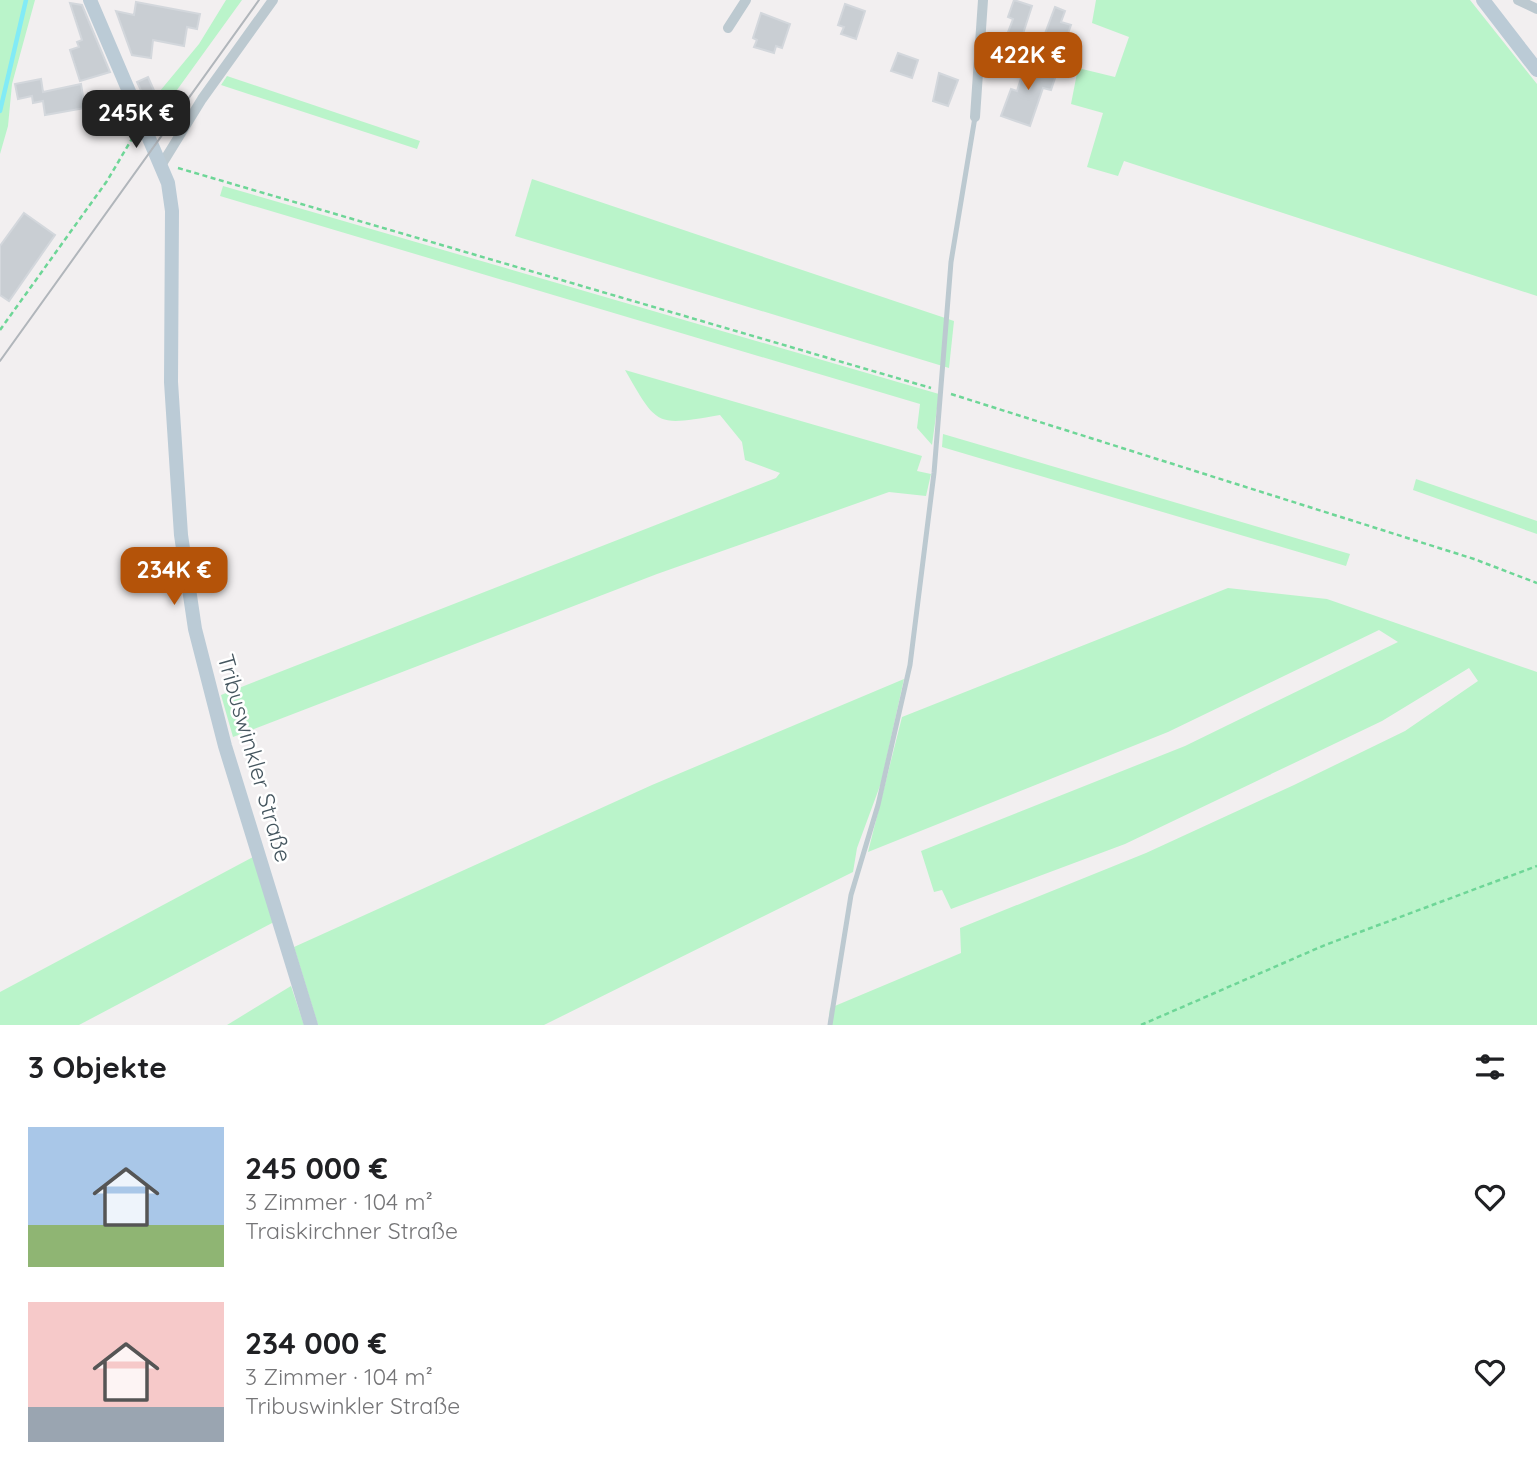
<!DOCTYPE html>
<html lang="de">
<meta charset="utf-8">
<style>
body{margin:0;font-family:Quicksand,sans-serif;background:#f6f6f6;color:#202124;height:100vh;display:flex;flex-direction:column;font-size:26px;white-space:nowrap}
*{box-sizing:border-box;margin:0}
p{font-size:23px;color:#757577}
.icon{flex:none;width:38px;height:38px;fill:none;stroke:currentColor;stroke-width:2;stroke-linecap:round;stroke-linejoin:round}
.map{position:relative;height:1025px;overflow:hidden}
.side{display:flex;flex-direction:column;background:#fff;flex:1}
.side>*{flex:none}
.price{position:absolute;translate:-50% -60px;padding:0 16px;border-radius:14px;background:#b45309;color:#fff;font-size:23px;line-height:46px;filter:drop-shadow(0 2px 4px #0008)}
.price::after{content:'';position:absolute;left:50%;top:42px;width:21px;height:16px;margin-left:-10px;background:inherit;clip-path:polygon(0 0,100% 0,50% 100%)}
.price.active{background:#222;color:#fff}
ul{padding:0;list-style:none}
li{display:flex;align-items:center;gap:21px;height:175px;padding:0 28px}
li span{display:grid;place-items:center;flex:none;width:196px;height:140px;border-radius:0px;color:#555}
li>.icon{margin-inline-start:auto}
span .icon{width:84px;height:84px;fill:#fffc;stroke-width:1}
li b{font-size:30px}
h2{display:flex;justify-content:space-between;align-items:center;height:84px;padding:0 28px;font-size:30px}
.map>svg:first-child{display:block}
.green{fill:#baf4ca}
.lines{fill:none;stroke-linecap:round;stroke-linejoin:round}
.stream{stroke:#82ebf6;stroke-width:4.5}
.building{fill:#c9ced3;stroke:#d3d7dc;stroke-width:2}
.path{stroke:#6ed697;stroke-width:2.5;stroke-dasharray:5 3.5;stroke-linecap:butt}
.lane{stroke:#bcc9d0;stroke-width:5}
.street{stroke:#bcc9d0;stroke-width:10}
.secondary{stroke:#bbcbd6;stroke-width:14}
.tram{stroke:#b1b6bb;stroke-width:2}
.labels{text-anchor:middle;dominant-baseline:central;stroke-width:5;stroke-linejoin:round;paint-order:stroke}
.street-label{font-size:23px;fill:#45565f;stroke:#fff}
</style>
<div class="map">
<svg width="1537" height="1025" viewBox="0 0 1537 1025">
<rect width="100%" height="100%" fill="#f2eff0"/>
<g class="green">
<polygon points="0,0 35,0 12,84 8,126 0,154"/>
<polygon points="226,0 242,0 156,119 150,103 199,44"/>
<polygon points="1096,0 1470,0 1537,84 1537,296 1124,161 1118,176 1087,167 1103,113 1071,104 1078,68 1115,77 1129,37 1092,23"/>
<polygon points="227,76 420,141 417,149 221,85"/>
<polygon points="532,179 954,321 949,368 515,236"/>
<polygon points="223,186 939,394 932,445 917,428 920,404 220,196"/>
<path d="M625 370 922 456 917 471 931 474 926 496 889 492 657 574 233 737 221 695 776 478 780 473 745 460 742 442 720 415C655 426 658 427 625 370Z"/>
<polygon points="943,434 1350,554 1346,566 942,447"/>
<polygon points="1416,479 1537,521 1537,534 1413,490"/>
<polygon points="1228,588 1327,599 1537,672 1537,1025 828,1025 830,1008 961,953 960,928 1146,853 1294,785 1405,731 1478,681 1469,668 1382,721 1125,844 951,909 942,890 934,892 921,851 1185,746 1398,642 1379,630 1168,732 868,852 902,717"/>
<polygon points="904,679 881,783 857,848 853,872 544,1025 318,1025 294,947 652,785"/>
<polygon points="253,857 274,922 79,1025 0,1025 0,992"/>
<polygon points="291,986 304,1025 227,1025"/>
</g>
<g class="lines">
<polyline class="stream" points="0,111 26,0"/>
</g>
<g class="building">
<polygon points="1014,0 1032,6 1021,40 1007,35 1013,19 1008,17"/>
<polygon points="136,2 200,14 197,29 187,27 184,46 153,40 151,58 132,55 116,11 134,15"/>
<polygon points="70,3 82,5 110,72 80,81 70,50 79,47 77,42 82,40"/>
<polygon points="845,4 865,11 856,39 841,34 844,27 838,25"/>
<polygon points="1055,7 1065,11 1061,22 1071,25 1061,54 1040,47"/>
<polygon points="761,13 790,24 782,48 776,46 774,53 754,47 757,40 753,38"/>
<polygon points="898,53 918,60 912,78 891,71"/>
<polygon points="1028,56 1043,61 1041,69 1056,75 1051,90 1043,88 1030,126 1001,116 1011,89 1017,91"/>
<polygon points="939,73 958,80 948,106 933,101"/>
<polygon points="148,77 156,95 145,99 137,82"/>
<polygon points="41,79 43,92 81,84 85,108 45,115 43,101 33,103 32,96 18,99 15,84"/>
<polygon points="24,213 55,235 9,301 0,295 0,246"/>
</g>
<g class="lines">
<g class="path">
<polyline points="178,168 931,388"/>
<polyline points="0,330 107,181 133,137"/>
<polyline points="951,394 1474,559 1537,583"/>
<polyline points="1141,1025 1325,945 1537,866"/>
</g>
<polyline class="lane" points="830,1025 851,895 878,805 910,665 934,473 951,262 975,117"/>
<g class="street">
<polyline points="1518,0 1537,9"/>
<polyline points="728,28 746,0"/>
<polyline points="975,117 983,0"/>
<polyline points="162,164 202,99 273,0"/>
</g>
<g class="secondary">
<polyline points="90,0 168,183 172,211 171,382 181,535 195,629 225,746 311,1025"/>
<polyline points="1483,0 1537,70"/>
</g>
<polyline class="tram" points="0,361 259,0"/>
</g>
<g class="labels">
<g class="street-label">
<text transform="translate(255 758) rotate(74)">Tribuswinkler Straße</text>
</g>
</g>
</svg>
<b class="price" style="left:1028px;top:92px">422K €</b>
<b class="price active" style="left:136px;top:150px">245K €</b>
<b class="price" style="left:174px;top:607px">234K €</b>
</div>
<section class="side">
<h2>3 Objekte<svg class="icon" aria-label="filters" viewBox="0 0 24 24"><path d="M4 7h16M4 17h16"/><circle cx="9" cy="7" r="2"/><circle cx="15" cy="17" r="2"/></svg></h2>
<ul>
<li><span style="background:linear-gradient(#a9c7e8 70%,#8fb573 0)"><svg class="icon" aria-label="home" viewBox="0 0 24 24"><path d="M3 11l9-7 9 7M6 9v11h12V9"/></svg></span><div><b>245 000 €</b><p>3 Zimmer · 104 m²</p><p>Traiskirchner Straße</p></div><svg class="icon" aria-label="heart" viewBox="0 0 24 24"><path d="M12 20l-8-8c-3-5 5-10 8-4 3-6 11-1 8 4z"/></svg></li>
<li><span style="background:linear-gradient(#f6c9c9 75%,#9aa5b1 0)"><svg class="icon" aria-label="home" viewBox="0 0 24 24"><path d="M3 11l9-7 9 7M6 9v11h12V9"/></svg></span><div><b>234 000 €</b><p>3 Zimmer · 104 m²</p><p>Tribuswinkler Straße</p></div><svg class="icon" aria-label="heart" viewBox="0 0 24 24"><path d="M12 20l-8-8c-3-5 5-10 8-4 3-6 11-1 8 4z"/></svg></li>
</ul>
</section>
